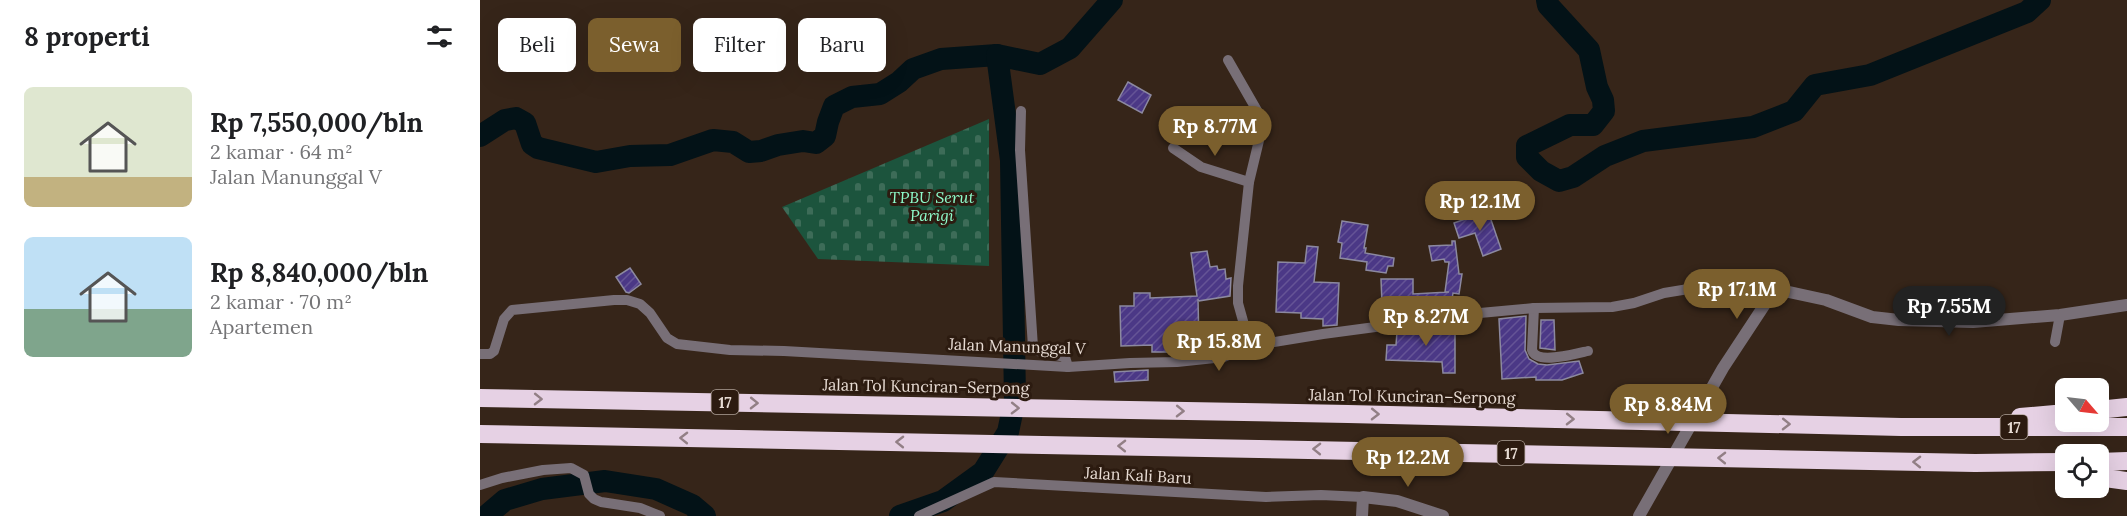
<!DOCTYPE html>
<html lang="id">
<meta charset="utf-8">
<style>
body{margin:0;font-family:Lora,serif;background:#f6f6f6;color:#202124;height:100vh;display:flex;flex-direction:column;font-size:22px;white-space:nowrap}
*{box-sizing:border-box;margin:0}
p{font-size:20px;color:#757577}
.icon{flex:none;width:33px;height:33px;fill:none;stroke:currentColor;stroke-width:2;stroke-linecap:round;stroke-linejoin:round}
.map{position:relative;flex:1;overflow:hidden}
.details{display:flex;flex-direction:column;background:#fff;width:480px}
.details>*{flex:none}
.top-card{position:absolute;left:18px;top:18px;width:570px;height:54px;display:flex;gap:12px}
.needle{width:39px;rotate:118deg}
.controls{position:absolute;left:1575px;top:378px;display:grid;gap:12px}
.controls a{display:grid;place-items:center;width:54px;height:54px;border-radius:9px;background:#fff;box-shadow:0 6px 24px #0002;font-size:30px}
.price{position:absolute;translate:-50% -51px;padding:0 14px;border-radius:21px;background:#7b5f2d;color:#fff;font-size:20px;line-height:39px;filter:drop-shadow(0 2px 3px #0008)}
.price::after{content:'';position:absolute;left:50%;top:36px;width:18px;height:14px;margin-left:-9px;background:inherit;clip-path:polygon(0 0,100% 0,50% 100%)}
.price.current{background:#222;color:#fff}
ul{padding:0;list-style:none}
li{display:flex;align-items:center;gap:18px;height:150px;padding:0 24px}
li span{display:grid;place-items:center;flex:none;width:168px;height:120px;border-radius:9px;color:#555}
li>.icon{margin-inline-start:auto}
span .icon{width:72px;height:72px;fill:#fffc;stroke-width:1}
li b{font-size:26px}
h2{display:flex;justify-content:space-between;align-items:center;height:72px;padding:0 24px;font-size:26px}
.tag{padding:0 21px;border-radius:9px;background:#fff;box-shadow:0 6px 24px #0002;font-size:21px;line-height:54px}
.tag.current{background:#7b5f2d;color:#fff}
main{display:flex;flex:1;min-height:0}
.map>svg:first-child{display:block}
.cemetery{fill:url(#cemetery-stones)}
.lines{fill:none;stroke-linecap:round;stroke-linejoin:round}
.river{stroke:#031217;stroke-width:22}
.building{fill:url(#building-hatch);stroke:#8c89a0;stroke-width:1.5}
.minor{stroke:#786f77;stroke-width:10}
.tertiary{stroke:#786f77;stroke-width:12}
.motorway{stroke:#e6d1e4;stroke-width:18}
.oneway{stroke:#927f85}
.labels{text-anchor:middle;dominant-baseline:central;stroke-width:6;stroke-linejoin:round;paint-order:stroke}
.shield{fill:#2c1b10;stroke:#afa198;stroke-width:1.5}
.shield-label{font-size:15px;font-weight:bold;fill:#e7dbd3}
.park-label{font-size:16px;font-style:italic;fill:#8efccb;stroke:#2c1b10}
.street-label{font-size:16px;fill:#e7dbd3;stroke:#2c1b10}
</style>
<main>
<section class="details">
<h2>8 properti<svg class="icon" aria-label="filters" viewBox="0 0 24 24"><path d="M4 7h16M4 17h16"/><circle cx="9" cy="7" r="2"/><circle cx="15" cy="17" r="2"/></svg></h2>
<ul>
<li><span style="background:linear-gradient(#dfe7d0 75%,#c2b280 0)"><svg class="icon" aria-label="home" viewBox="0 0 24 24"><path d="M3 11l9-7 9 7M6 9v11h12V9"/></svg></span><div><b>Rp 7,550,000/bln</b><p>2 kamar · 64 m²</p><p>Jalan Manunggal V</p></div></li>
<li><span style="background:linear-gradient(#bfe0f5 60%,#7fa58c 0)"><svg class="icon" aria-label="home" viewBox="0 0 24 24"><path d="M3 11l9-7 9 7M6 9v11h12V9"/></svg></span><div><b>Rp 8,840,000/bln</b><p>2 kamar · 70 m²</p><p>Apartemen</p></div></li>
</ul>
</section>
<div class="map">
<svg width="1647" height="516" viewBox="0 0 1647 516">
<defs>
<pattern id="cemetery-stones" width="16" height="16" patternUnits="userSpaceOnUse" patternTransform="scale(1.5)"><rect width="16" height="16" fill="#1c543d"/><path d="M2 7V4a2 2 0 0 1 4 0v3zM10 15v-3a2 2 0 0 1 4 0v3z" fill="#3d6c58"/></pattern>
<pattern id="building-hatch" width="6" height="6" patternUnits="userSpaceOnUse" patternTransform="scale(1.5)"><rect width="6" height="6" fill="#4b3886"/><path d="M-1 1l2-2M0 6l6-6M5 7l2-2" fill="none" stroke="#655496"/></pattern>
</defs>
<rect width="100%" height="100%" fill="#362519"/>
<polygon class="cemetery" points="509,119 509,266 338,259 302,207"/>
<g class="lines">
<g class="river">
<polyline points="1067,0 1068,5 1109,50 1117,87 1123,100 1124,111 1113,125 1090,125 1047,146 1047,157 1061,171 1079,181 1093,177 1125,156 1163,141 1273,127 1314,111 1335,85 1390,75 1547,12 1560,0"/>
<polyline points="0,136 25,120 36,118 45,123 52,144 58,148 116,162 150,156 190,155 233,140 253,142 269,152 281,151 298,145 323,141 336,143 345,136 348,122 354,106 372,97 400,94 419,82 433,69 461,59 517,55"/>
<polyline points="6,516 25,500 62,489 125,481 176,489 212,505 225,516"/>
<polyline points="420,516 463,501 503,472 528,432 535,399 531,160 517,55 560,64 590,48 632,0"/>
</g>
</g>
<g class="building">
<polygon points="648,82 671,95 662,113 638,100"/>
<polygon points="1008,211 1021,249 1003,256 995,233 979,238 974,223"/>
<polygon points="862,221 888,225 884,248 886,248 885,253 914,258 913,266 908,266 906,273 886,270 887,262 860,258 862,243 858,242"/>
<polygon points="972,241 975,241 979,274 982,274 979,294 973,293 971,305 958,303 958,311 918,316 915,302 902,303 901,279 933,279 933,294 969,292 965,292 969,262 965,262 964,259 952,261 949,246 972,245"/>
<polygon points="827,246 838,247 834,282 859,283 857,325 843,326 843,319 821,318 821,313 796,312 798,262 825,263"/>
<polygon points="727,251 730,267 737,266 738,270 745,269 746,279 751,278 750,296 718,301 718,299 719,347 692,349 692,352 672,352 672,345 641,346 640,306 654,306 654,293 670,293 670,298 717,296 711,253"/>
<polygon points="150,268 161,284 149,293 146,292 136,277"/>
<polygon points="1046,316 1045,350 1049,359 1058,364 1067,365 1099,361 1103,373 1082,380 1056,380 1056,377 1022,379 1019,319"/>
<polygon points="1061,320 1074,320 1075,350 1060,348"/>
<polygon points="964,325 975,325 975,373 963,373 962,362 906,360 907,345 916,345 917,332"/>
<polygon points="668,370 668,380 635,382 634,372"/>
</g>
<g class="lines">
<g class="minor">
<polyline points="748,60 779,114 781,132 769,182 758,286 758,303 770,346"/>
<polyline points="541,111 540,150 553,347 558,351 585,357 588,367"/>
<polyline points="693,148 721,167 769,182"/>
<path d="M1054 308 1052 350C1056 365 1095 354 1108 351"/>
<polyline points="1575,342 1580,315"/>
<polyline points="0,354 10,354 14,351 24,319 32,310 134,300 147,300 160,304 170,313 187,338 197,344 250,350 304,351 588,367 650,363 697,362 744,357 770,346 843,334 1000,313 1054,308 1132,307 1154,303 1184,293 1245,283 1295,289"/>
<polyline points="0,485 22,478 63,470 91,468 104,475 109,494 114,499 121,502 160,508 180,516"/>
<polyline points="439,516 514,482 786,497 841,495 883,497"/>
</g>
<g class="tertiary">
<polyline points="882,516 883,497 917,501 963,516"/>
<polyline points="1159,516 1243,368 1295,289 1346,300 1392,317 1419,320 1493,322 1580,315 1647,305"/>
</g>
<g class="motorway">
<polyline points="0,398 868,414 1421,427 1647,427"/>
<polyline points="1618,410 1647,407"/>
<polyline points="1540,417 1586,413"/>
<polyline points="0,434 1495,463 1586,462"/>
<polyline points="1618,462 1647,461"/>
<polyline points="1618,477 1647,481"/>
</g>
</g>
<defs><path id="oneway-chevron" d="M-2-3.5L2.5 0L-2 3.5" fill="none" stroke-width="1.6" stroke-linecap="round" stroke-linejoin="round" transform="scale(1.5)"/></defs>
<g class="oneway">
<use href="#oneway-chevron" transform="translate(58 399) rotate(1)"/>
<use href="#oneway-chevron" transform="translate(274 403) rotate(1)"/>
<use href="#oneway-chevron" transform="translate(535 408) rotate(1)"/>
<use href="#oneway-chevron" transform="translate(700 411) rotate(1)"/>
<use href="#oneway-chevron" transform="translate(895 414) rotate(1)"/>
<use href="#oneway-chevron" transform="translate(1090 419) rotate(1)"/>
<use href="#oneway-chevron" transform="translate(1306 424) rotate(1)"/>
<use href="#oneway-chevron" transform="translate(204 438) rotate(-179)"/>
<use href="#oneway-chevron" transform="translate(420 442) rotate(-179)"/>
<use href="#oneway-chevron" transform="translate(642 446) rotate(-179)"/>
<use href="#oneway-chevron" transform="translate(837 449) rotate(-179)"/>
<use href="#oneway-chevron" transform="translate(1242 458) rotate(-179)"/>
<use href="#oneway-chevron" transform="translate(1437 462) rotate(-179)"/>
</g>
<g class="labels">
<g class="shield">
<rect x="231.5" y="390" width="27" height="24" rx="4.5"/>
<rect x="1520.5" y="415" width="27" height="24" rx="4.5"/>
<rect x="1017.5" y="441" width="27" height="24" rx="4.5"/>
</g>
<g class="shield-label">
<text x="245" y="402">17</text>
<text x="1534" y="427">17</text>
<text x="1031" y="453">17</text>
</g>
<g class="park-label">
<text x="452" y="197">TPBU Serut<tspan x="452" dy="18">Parigi</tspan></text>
</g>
<g class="street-label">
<text transform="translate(537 346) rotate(2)">Jalan Manunggal V</text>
<text transform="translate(446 386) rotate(1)">Jalan Tol Kunciran–Serpong</text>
<text transform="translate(932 396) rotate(1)">Jalan Tol Kunciran–Serpong</text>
<text transform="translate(658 475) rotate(3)">Jalan Kali Baru</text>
</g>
</g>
</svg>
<div class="controls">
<a><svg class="needle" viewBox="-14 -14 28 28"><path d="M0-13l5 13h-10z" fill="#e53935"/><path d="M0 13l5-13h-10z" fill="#757577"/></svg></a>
<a><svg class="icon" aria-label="locate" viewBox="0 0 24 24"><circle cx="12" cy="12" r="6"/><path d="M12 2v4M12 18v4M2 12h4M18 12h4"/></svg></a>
</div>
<b class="price" style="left:735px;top:157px">Rp 8.77M</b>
<b class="price" style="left:1000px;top:232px">Rp 12.1M</b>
<b class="price" style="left:1257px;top:320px">Rp 17.1M</b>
<b class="price current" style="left:1469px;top:337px">Rp 7.55M</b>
<b class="price" style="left:946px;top:347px">Rp 8.27M</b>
<b class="price" style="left:739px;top:372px">Rp 15.8M</b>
<b class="price" style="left:1188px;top:435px">Rp 8.84M</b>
<b class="price" style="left:928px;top:488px">Rp 12.2M</b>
<div class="top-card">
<a class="tag">Beli</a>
<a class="tag current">Sewa</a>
<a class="tag">Filter</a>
<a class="tag">Baru</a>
</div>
</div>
</main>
